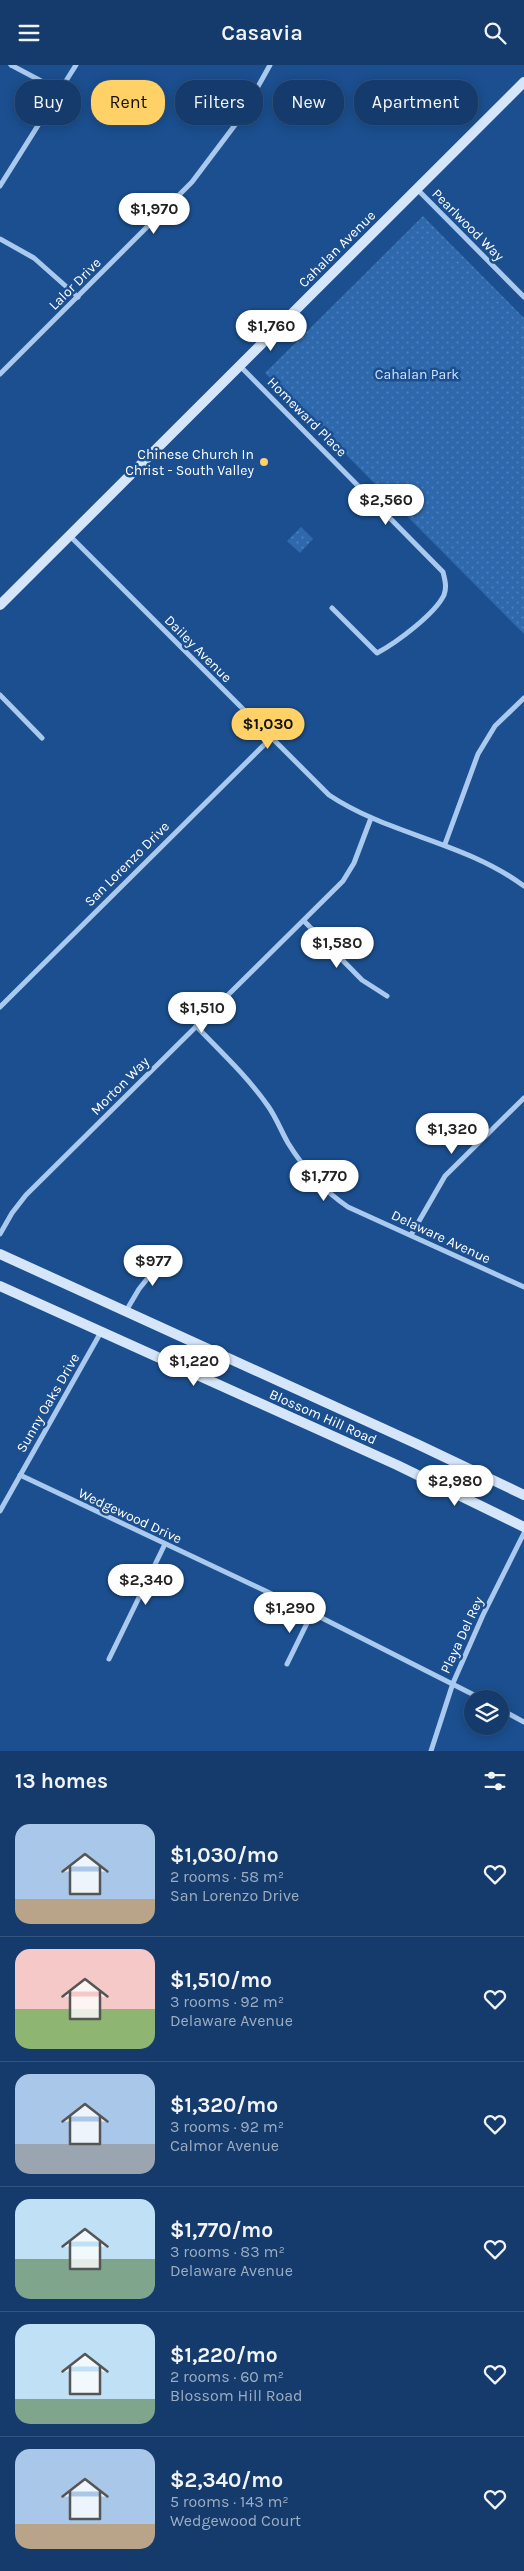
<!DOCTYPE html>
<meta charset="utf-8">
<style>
body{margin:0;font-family:Karla,sans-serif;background:#1d4271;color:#f1f3f6;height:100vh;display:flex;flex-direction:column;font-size:19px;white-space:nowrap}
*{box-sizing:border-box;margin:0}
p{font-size:16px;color:#9dadc1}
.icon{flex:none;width:28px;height:28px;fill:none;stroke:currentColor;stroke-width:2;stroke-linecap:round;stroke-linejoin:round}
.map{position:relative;height:1686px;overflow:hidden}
.side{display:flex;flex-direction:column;background:#143b6b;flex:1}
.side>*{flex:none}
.banner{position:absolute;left:15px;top:15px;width:495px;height:45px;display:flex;gap:10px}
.buttons{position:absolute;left:464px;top:1625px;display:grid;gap:10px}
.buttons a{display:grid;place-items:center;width:45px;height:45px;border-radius:50%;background:#143b6b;box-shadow:0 2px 12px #0003,0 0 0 1px #33557e;font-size:25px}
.price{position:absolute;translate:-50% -42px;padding:0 11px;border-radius:18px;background:#fff;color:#222;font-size:16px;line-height:32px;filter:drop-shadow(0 1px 2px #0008)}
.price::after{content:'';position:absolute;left:50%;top:30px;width:15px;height:11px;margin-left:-8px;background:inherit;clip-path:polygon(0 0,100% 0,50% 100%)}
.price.active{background:#ffd166;color:#111}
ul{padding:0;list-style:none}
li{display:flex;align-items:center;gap:15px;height:125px;padding:0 15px}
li+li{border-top:1px solid #33557e}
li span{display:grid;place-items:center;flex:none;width:140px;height:100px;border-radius:15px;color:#555}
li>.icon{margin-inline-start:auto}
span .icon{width:60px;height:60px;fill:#fffc;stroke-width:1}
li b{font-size:21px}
h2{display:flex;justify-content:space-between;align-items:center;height:60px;padding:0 15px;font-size:21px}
.pill{padding:0 18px;border-radius:20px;background:#143b6b;box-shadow:0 2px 12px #0003,0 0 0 1px #33557e;font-size:18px;line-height:45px}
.pill.active{background:#ffd166;color:#111}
header{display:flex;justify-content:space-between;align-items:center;height:65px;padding:0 15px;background:#143b6b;font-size:22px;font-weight:600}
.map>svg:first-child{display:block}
.park{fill:url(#park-dots)}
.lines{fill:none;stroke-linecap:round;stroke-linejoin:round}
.street{stroke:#a9c9ee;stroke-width:5}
.secondary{stroke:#d6e6fa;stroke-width:10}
.poi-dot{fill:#ffd166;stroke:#1b4f8f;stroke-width:2}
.labels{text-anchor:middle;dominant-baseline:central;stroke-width:5;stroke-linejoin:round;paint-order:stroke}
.street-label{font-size:14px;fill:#fff;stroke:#1b4f8f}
.park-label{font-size:14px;fill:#cfe3fa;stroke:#1b4f8f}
.poi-label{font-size:14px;fill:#fff;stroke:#1b4f8f;text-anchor:end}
</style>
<header><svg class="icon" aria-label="menu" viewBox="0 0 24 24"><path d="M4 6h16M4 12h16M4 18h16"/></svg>Casavia<svg class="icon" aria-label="search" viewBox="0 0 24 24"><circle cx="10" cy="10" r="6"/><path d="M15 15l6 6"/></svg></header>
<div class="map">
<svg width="524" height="1686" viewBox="0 0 524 1686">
<defs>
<pattern id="park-dots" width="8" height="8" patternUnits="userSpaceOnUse" patternTransform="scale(1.25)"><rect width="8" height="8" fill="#2e69ad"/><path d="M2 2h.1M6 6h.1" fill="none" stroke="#4d80b9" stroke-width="1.8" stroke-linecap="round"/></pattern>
</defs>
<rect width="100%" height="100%" fill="#1b4f8f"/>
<g class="park">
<polygon points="423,151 524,253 524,569 265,308"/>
<polygon points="301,462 313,474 300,488 287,476"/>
</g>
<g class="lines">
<g class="street">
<polyline points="11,0 60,26"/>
<polyline points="0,121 76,0"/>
<polyline points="417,124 524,232"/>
<polyline points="0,174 34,193 78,232"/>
<path d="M240 301 443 507C445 515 447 522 444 530 435 549 396 578 377 588L332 543"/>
<polyline points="0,309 192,117 241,52 270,0"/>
<path d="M70 471 329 730C389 770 465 777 524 821"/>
<polyline points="0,630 42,673"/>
<polyline points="445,779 478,689 495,661 524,633"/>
<polyline points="304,856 362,915 387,931"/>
<polyline points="0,942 271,673"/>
<path d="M196 961C221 987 247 1011 268 1041 276 1052 281 1066 288 1078 304 1104 323 1125 348 1142L524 1222"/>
<polyline points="0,1169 12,1148 26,1130 343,816 354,798 371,753"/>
<polyline points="411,1170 445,1111 524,1033"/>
<polyline points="126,1246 139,1224 168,1188"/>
<polyline points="20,1410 312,1548 482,1634"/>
<polyline points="0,1446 101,1267"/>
<polyline points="109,1594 165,1479"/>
<polyline points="287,1599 312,1548"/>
<polyline points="500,1644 524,1657"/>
<polyline points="431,1686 453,1618 483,1550 524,1468"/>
</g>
<g class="secondary">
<polyline points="0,540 524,17"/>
<polyline points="0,1189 417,1379 524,1430"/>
<polyline points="0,1221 397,1400 524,1462"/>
</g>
</g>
<circle class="poi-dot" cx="264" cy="397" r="5"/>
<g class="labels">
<g class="street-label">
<text transform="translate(468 160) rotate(45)">Pearlwood Way</text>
<text transform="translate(337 184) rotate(-45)">Cahalan Avenue</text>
<text transform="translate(75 219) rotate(-45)">Lalor Drive</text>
<text transform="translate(307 352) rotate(45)">Homeward Place</text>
<text transform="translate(198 584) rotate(45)">Dailey Avenue</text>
<text transform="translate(127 799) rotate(-45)">San Lorenzo Drive</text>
<text transform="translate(120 1021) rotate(-45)">Morton Way</text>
<text transform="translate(441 1172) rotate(25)">Delaware Avenue</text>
<text transform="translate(48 1338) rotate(-60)">Sunny Oaks Drive</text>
<text transform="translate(323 1352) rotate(24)">Blossom Hill Road</text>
<text transform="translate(130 1451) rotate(25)">Wedgewood Drive</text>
<text transform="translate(462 1570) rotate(-65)">Playa Del Rey</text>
</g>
<g class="park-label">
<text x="417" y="309">Cahalan Park</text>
</g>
<g class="poi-label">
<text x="254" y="389">Chinese Church In<tspan x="254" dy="16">Christ - South Valley</tspan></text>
</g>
</g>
</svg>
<div class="buttons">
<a><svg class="icon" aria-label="layers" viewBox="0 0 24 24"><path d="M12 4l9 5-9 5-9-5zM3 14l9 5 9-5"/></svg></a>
</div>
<b class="price" style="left:154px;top:170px">$1,970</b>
<b class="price" style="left:271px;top:287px">$1,760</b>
<b class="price" style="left:386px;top:461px">$2,560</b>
<b class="price active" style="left:268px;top:685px">$1,030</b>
<b class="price" style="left:337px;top:904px">$1,580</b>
<b class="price" style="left:202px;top:969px">$1,510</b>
<b class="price" style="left:452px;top:1090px">$1,320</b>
<b class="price" style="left:324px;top:1137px">$1,770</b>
<b class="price" style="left:153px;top:1222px">$977</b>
<b class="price" style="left:194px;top:1322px">$1,220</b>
<b class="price" style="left:455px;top:1442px">$2,980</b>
<b class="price" style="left:146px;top:1541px">$2,340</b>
<b class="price" style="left:290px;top:1569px">$1,290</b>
<div class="banner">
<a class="pill">Buy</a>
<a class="pill active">Rent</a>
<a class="pill">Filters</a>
<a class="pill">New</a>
<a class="pill">Apartment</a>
</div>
</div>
<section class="side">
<h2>13 homes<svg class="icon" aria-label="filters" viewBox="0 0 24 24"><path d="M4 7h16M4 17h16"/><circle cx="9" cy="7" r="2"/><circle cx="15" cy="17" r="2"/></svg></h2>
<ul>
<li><span style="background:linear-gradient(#a9c7e8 75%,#b9a48a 0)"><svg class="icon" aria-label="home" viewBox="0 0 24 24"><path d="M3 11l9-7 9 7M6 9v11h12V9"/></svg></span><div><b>$1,030/mo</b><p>2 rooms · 58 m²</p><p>San Lorenzo Drive</p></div><svg class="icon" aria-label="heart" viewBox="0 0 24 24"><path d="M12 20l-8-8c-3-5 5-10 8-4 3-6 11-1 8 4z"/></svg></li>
<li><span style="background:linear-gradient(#f6c9c9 60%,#8fb573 0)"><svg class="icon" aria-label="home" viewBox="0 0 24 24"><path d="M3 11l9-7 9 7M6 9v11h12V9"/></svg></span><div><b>$1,510/mo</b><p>3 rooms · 92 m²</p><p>Delaware Avenue</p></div><svg class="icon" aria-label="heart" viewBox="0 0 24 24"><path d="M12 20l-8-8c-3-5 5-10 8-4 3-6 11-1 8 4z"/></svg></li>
<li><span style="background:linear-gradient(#a9c7e8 70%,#9aa5b1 0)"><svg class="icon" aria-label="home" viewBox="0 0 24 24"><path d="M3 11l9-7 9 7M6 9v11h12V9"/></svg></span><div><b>$1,320/mo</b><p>3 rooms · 92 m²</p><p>Calmor Avenue</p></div><svg class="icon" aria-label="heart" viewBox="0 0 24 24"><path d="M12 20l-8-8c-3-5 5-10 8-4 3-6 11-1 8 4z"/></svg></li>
<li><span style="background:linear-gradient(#bfe0f5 60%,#7fa58c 0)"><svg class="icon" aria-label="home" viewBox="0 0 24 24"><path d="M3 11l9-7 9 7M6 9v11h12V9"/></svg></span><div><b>$1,770/mo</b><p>3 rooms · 83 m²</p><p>Delaware Avenue</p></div><svg class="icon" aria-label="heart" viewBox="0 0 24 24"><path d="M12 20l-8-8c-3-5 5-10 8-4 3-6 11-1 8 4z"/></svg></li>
<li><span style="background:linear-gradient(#bfe0f5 75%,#7fa58c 0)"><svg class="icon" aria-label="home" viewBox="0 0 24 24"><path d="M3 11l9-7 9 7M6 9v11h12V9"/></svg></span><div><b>$1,220/mo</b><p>2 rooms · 60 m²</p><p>Blossom Hill Road</p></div><svg class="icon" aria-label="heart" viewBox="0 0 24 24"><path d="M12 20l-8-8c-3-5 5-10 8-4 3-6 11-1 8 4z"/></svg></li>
<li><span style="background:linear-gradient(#a9c7e8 75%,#b9a48a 0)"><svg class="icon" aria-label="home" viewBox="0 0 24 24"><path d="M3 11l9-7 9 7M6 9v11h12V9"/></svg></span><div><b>$2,340/mo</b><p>5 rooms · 143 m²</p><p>Wedgewood Court</p></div><svg class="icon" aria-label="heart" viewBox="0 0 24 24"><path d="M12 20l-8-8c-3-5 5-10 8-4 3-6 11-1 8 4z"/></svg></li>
</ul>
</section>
